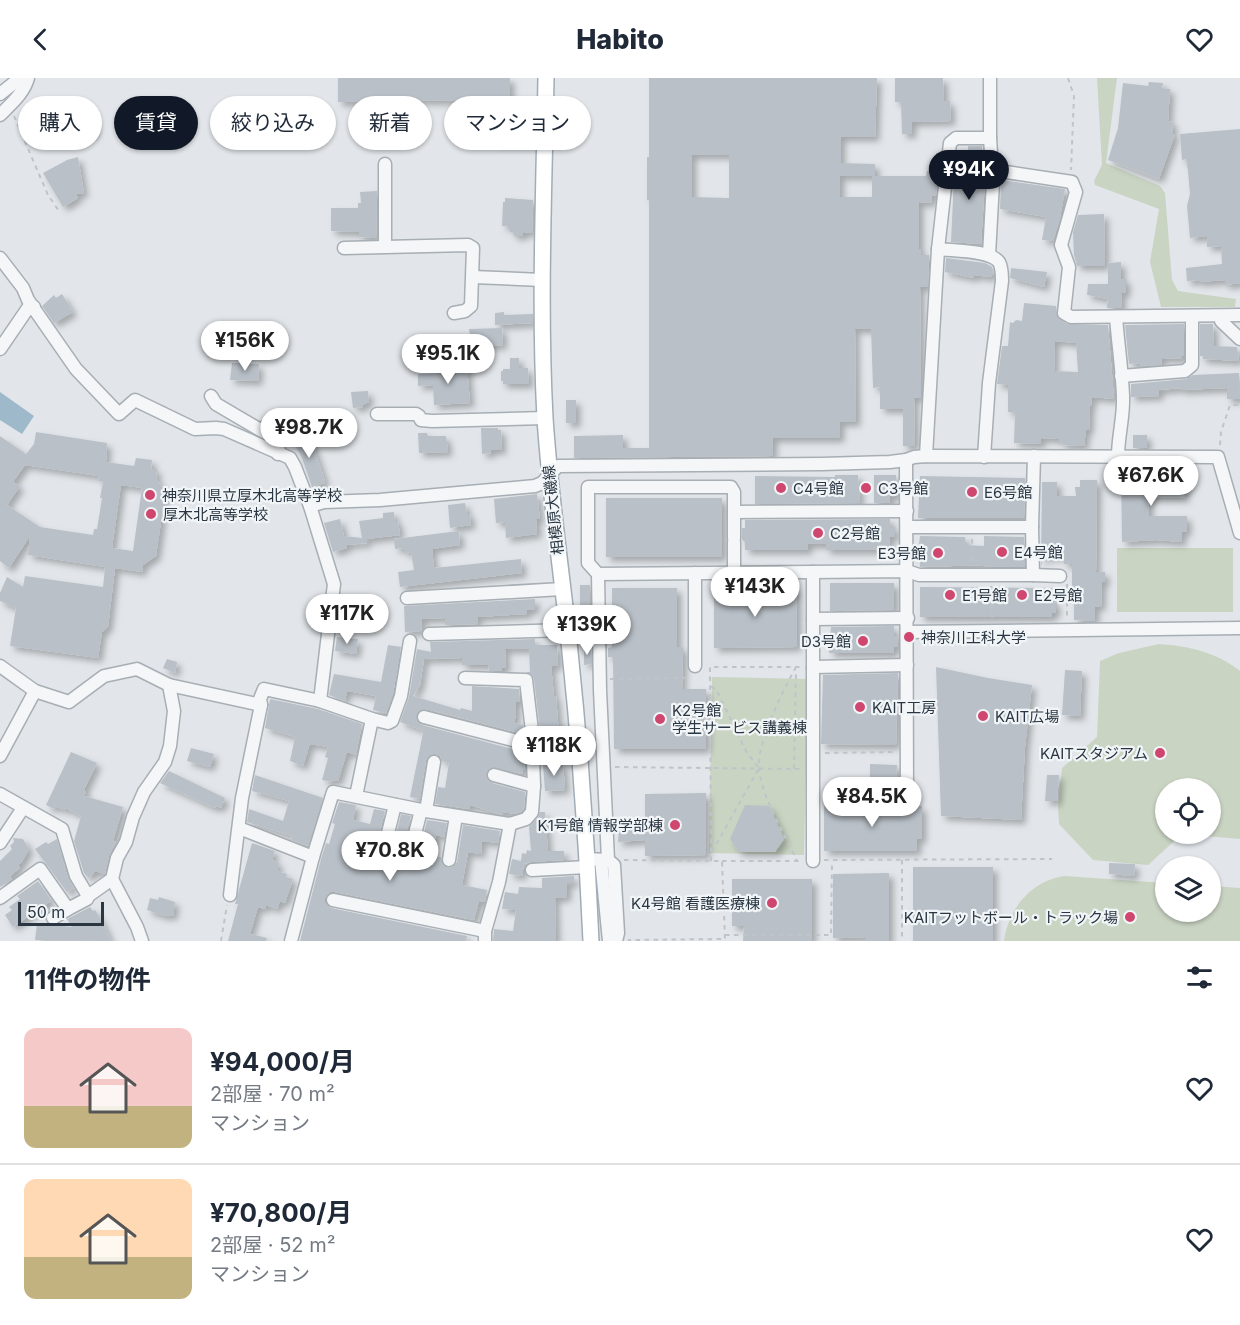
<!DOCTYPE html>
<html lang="ja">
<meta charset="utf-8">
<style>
body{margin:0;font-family:Inter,"Noto Sans JP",sans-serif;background:#f2f2f3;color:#1f2937;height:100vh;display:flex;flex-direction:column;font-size:22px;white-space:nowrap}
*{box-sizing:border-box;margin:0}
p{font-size:20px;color:#747a83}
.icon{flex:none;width:33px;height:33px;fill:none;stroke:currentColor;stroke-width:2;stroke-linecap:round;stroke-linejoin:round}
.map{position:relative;height:863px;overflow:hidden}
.drawer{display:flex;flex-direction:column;background:#fff;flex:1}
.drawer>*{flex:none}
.banner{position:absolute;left:18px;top:18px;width:600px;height:54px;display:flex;gap:12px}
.fabs{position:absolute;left:1155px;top:700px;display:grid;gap:12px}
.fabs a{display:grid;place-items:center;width:66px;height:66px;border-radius:50%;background:#fff;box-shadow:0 2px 4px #0004;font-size:30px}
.scale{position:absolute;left:18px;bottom:15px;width:86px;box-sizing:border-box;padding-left:6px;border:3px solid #2a3642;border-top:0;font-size:16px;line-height:21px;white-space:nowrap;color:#2a3642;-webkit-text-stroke:4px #f1f5f7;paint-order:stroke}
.price{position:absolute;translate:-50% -51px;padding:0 14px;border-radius:21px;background:#fff;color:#222;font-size:20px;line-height:39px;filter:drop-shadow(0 2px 3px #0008)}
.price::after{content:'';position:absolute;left:50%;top:36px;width:18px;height:14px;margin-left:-9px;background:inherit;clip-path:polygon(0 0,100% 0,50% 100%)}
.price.selected{background:#111827;color:#fff}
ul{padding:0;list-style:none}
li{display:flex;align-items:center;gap:18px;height:150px;padding:0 24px}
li+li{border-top:2px solid #e0e1e3}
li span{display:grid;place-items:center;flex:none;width:168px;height:120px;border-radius:12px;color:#555}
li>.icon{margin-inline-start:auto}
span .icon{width:72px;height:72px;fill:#fffc;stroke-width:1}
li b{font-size:26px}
h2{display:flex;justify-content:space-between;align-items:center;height:72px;padding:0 24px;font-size:26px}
.pill{padding:0 21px;border-radius:27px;background:#fff;box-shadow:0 2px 4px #0004;font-size:21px;line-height:54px}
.pill.selected{background:#111827;color:#fff}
header{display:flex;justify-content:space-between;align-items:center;height:78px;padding:0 24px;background:#fff;font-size:27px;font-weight:800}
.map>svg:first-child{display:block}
.green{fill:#cad4c3;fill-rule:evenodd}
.water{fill:#9db9ca}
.building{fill:#b9c0c7;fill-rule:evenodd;filter:url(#shadow)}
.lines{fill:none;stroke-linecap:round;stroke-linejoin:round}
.minor-casing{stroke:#a7aeb4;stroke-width:15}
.major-casing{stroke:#a1acb6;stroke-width:18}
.path{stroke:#bfc4c9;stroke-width:2;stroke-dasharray:4.5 4.5;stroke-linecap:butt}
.minor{stroke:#f4f6f8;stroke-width:12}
.major{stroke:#fff;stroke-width:15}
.poi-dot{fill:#cf476f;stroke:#f1f5f7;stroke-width:2}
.labels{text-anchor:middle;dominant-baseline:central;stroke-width:4.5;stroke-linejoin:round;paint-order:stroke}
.poi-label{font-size:15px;fill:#2a3642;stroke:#f1f5f7;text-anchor:start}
.street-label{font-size:15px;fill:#2a3642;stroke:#f1f5f7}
</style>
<header><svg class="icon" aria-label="back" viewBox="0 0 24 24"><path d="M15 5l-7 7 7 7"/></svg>Habito<svg class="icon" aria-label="heart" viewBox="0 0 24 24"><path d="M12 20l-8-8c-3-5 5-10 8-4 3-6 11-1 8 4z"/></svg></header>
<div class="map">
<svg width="1240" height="863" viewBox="0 0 1240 863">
<defs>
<filter id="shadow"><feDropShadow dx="4.5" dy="4.5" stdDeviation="3" flood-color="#0004"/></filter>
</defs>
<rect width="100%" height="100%" fill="#e2e6ea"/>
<g class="green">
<polygon points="1097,0 1117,0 1106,85 1160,108 1165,115 1172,202 1178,213 1236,221 1235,229 1161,229 1150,184 1159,131 1095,107 1094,103 1102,87"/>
<rect x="1117" y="470" width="116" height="64"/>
<path d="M1159 566C1189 568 1216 574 1240 593V761L1182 756 1148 787 1093 782 1059 746 1058 729 1062 690 1097 659 1100 583 1119 575ZM1166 711H1210V756H1166Z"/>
<polygon points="712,599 808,601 804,777 709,775"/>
<path d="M1065 798 1165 805 1166 834H1210L1211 808 1240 810V863H1004C1008 831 1032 802 1065 798Z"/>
</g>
<polygon class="water" points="0,314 34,338 22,356 0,342"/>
<g class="building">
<polygon points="338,0 510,0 510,30 534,31 534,64 497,64 497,55 494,55 494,35 486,35 487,23 379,22 379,24 338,24"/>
<path d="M649 0H877L875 59H841V85L875 86V98H926L927 93H935V98H938L936 118 932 117 931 125 919 124V171H921V177H929L928 209H920L921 317V320H914L915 368H903V331H880V309L873 310 871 251H855L856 344H840V360H773V378L574 380V358L623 357V370H649V122H647V79H649ZM692 77H729V120L692 119ZM840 98H872V119H840Z"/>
<polygon points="895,0 943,0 944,23 950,23 951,43 912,44 912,56 902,56 901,24 895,24"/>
<polygon points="1149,4 1163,5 1162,10 1170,11 1168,43 1173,44 1172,56 1175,56 1159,101 1108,82 1118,50 1123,5 1148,8"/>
<rect x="83" y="44" width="11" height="12"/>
<polygon points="1240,51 1240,205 1225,207 1225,202 1199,204 1199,202 1187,203 1186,190 1222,186 1221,168 1207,169 1207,158 1190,160 1187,128 1190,116 1188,93 1186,81 1182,82 1180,56"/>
<polygon points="968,68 982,68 985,104 981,166 951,164 954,99 970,100 970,79 968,79"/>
<polygon points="78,79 84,115 76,116 78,120 63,129 43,95 67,82"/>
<polygon points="1001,102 1065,111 1060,140 1053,163 1042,162 1046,139 1000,131"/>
<polygon points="377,113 376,160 359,159 359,154 331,153 331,130 358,130 358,125 361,125 360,114"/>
<polygon points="505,120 533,122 532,155 523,154 523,158 514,158 514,155 510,154 510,148 502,148 503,124 505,124"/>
<polygon points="1104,136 1105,188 1077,188 1074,177 1073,154 1078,137"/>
<polygon points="946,180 985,185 992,189 994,197 992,197 991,199 974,197 974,200 945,194"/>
<polygon points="1121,184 1121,201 1126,201 1126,215 1121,215 1122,230 1107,230 1108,221 1087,217 1088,206 1108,206 1108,185"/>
<polygon points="1011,190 1047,194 1044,209 1010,200"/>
<polygon points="62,216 73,234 54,245 42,228 54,217 56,220"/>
<path d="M1024 225 1056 228 1057 239 1067 246 1108 247 1114 321 1092 319 1091 328H1090L1089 352H1086L1084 368 1062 367 1063 364H1059V361L1041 360V366L1014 365 1015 335 1008 334V307L997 306 1002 268H1008L1010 244 1013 245 1016 242 1022 243ZM1055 263 1076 265 1078 294 1054 293Z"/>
<polygon points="504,234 504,237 533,236 533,245 495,247 495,235"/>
<polygon points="1184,246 1184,278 1182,278 1182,281 1161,280 1162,287 1140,288 1142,285 1129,286 1125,247"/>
<polygon points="1200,246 1213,246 1214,268 1237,269 1239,283 1203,281 1203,278 1200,278"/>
<polygon points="502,250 503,267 487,268 486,275 473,275 469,251"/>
<polygon points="510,280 519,280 519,290 528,290 529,306 503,306 503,303 501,303 501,293 503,293 503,291 510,291"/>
<polygon points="232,285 259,286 258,303 230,302"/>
<polygon points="467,287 470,325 434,327 433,307 418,308 418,296 440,295 440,290"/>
<polygon points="1239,295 1240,321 1227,321 1227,310 1181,312 1181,310 1159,312 1159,318 1131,319 1131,306 1186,301 1193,297"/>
<polygon points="368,313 369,324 363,327 363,329 353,330 351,314"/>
<rect x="566" y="322" width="10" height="23"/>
<polygon points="481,350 498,350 498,352 501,352 502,372 491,372 491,375 482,376"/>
<polygon points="305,353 314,370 324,400 325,405 312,409 302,380 291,360"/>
<path d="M36 354 107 365 106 384 134 388 136 380 152 382 151 391H157L156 400 163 410H166L156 478 143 487 142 494 115 490 108 549 102 554 98 580 10 568 16 530 0 523V515L7 499 23 509 25 498 103 509 105 489 28 477 30 458 9 490 0 483V358L26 376 34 366ZM25 387 99 398 98 403 103 404 100 420H102L97 451H94L93 457 40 449 7 427 20 408 13 404ZM121 407 142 410 133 473 112 470Z"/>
<polygon points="418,355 427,355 428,358 446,358 448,374 419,375"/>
<rect x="1133" y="357" width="14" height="13"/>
<polygon points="1121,395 1182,395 1182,406 1185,406 1185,420 1149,420 1149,438 1187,438 1187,454 1182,454 1182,464 1156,462 1122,464"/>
<polygon points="835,397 858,397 860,425 755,426 755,398 835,399"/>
<polygon points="874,397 896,397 898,418 890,418 890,425 874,425"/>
<polygon points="920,398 1025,400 1024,440 918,440"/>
<polygon points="1080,402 1097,402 1096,494 1105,494 1105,504 1102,504 1101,529 1095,528 1095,543 1074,542 1074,523 1072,523 1072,486 1064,486 1064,478 1043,479 1041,489 1042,404 1057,404 1057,418 1076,418 1075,409 1080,409"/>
<polygon points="537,416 540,441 536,441 537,456 506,460 505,444 496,445 494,421"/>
<rect x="606" y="420" width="116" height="59"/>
<polygon points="465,425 467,436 470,436 471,447 450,450 448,427"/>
<polygon points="394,434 395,443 398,443 400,457 367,461 367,465 346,467 347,470 333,474 324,445 340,441 344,458 362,460 359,443 383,440 383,435"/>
<polygon points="890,441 890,449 895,449 895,459 889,459 890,472 826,472 826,466 808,466 808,472 745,472 745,464 742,462 742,450 745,450 745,442"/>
<polygon points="459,453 460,467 432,471 434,490 521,481 522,495 400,509 398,494 414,492 411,474 404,475 404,470 395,471 394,461"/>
<polygon points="920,458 965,459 965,467 984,468 984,458 1024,459 1025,489 984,489 984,487 920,489 920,481 917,481"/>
<polygon points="830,505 894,505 894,532 830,533"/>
<rect x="580" y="507" width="10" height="26"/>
<polygon points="920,509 1052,510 1052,524 1056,525 1056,535 1052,535 1052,539 920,539"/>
<polygon points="612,510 677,510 677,569 683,569 682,611 706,611 706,671 614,671 613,579 608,579 608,570 612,569"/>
<polygon points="714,510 797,510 797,569 714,570"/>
<polygon points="535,521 535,532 527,532 527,536 477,539 478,546 445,547 445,540 422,541 421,553 405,554 404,528"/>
<polygon points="894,548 894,558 898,558 898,569 894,569 894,575 829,575 831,549"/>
<polygon points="337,559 358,561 356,576 335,573"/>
<polygon points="535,561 535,567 557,567 558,588 551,588 554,618 556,618 559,656 564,656 564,667 561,669 542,670 534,601 532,597 526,594 530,594 529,571 505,571 506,590 502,590 502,593 489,593 488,587 462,587 462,580 424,581 420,607 413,618 460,632 461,630 472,633 472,608 519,611 520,624 516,624 516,637 514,645 523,647 524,656 426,631 419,633 416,641 422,647 524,674 525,692 523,692 522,696 492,689 488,692 486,699 492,705 525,714 524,731 521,734 514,736 503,734 503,737 470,727 469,731 435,726 438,709 445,710 449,685 442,683 440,678 435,676 431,677 426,682 420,721 410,719 423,655 421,654 422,652 400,644 409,619 417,571 431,574 430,564"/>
<polygon points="388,567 401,569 393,616 386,635 373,632 376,618 347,613 345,623 329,617 334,596 381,604"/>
<polygon points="584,570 591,570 591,586 584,587"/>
<polygon points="167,581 177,584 175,595 163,590"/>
<polygon points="936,589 988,600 1032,607 1025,669 1021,742 941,738"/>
<polygon points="1065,592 1082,593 1080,638 1062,637"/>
<polygon points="898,595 896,667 821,666 823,597"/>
<polygon points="270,621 318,631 362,646 356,677 347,674 338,703 333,702 332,704 322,702 328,680 325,679 328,669 310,666 303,688 290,683 295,659 265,650"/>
<polygon points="191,670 214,676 210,689 187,683"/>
<polygon points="71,674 97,685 84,712 86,714 84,718 123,729 113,763 116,763 114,768 109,778 105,796 95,793 89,800 84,795 74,763 81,738 65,730 64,732 55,728 54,731 46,727"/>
<polygon points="563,685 565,712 545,713 543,687"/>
<polygon points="870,686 897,687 896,704 870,704"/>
<polygon points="169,693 225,720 221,730 216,728 215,730 160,705"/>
<polygon points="255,697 323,720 308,768 291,762 292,758 247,744 249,731 283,743 289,723 252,713"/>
<polygon points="1047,697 1059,697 1057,723 1045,723"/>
<polygon points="706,715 706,777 645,778 645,762 618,764 619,751 645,751 645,716"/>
<polygon points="339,724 356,727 353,742 370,746 374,731 385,733 377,766 379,773 383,775 418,780 427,742 447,745 444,759 436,757 431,778 441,779 442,785 447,790 452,789 457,784 463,747 500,753 498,765 482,763 481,776 468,774 462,807 487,812 485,824 479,823 474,842 335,814 330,814 325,820 325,825 331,830 467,858 466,863 300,863 321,781 326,765 329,766 335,746 332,745"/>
<polygon points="745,727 769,728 784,761 775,774 739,774 730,761"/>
<polygon points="824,728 922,728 922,761 917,761 917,773 824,773"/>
<polygon points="540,734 545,734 548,773 564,773 564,782 531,784 524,786 522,798 509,796 512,781 521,783 522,775 526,776 527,772 531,773 529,749 538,739"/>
<polygon points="401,736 411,738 404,762 395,761"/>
<polygon points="13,760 23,761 29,771 22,784 18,787 20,790 10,798 12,801 0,809 0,783 12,771 10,768 14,764"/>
<polygon points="57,761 68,801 74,810 67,814 35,771 46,764 48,766"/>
<polygon points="252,765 275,773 272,782 279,785 277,793 287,796 286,799 293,801 285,825 280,823 277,831 266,827 265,831 258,829 250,856 267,860 266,863 228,863 238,826 235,826"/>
<polygon points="1109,785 1135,786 1134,798 1109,796"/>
<rect x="913" y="789" width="80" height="74"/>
<polygon points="889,795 889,863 865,863 865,859 833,860 833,796"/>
<polygon points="574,798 574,805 567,805 567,819 555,820 556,863 493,863 494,851 513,853 516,832 502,831 505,814 518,816 519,809 542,810 542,800"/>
<polygon points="732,801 812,801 812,863 743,863 744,848 732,848"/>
<polygon points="38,803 51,822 51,823 13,849 5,837 12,832 9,829 20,821 17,818"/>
<polygon points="159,819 175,824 173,838 165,837 165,838 147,832 150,820 158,822"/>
<polygon points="90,829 93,833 95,832 103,845 111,863 35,862 37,845 72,849 67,841"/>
</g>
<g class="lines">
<g class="minor-casing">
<g id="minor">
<polyline points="0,16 20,0"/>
<path d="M0 37C11 26 24 15 28 0"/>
<polyline points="993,92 1072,104 1076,114 1061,167 1069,189 1064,235 1071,239 1240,237"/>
<polyline points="385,168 385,86"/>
<polyline points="344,170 468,167 473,170 471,228 465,233 454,235"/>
<path d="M938 171C953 173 990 172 999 184 1002 189 1002 197 1002 203L989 305 984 379"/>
<polyline points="989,177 993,104 990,60"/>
<polyline points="0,180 23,210 28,222 76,291 119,336 135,322 195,351 216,350 224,351 290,380 295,389 310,428 334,506 320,623 264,611 260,621 261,627 242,720 230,817"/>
<polyline points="473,199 542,202"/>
<polyline points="1221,238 1221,243 1240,261"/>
<path d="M1116 239C1118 265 1122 292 1123 318 1124 338 1118 358 1118 378"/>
<polyline points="0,271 28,230 34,229"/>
<polyline points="1121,298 1185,293 1192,287 1192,238"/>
<polyline points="211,318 216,326 279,363 278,376"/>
<polyline points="377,336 416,336 419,338 421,342 432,343 545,340"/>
<polyline points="262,352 266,348 275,351 296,348"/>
<polyline points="926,378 938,171 950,65 956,60 990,60 990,0"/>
<polyline points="906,382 907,719"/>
<polyline points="310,428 324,424 380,422 535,408 542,405 558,388 822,386 890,384 906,382 914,379 926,378 1218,379 1240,455"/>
<polyline points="907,449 1032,449 1034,378"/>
<polyline points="734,460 734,434"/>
<polyline points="695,495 695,588"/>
<polyline points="734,495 734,464"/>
<polyline points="598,496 907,493 919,497 1033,497 1032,449"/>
<polyline points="1033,497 1060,498"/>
<polyline points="407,520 562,511"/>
<polyline points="813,541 908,540"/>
<polyline points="907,554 1240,550"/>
<polyline points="429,556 567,552"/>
<polyline points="0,588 35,613 69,624 104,598 137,591 169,607 261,627"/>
<polyline points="813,589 907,587"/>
<polyline points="320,623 372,641"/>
<polyline points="424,639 532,667"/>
<polyline points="0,678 35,613"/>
<polyline points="533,679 580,676"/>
<polyline points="494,697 534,708"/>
<polyline points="0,716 62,751 76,798 88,818 112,801 117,780 126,764 133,739 144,714 165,684 170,668 174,633 169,607"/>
<polyline points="356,718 372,641 388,645 392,643 401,618 410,563"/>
<polyline points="395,727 385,767 411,772 421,732"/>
<polyline points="426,733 434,684"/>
<polyline points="239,750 313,779"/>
<polyline points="0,765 23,730"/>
<polyline points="587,781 608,782 614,787 618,855 616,863"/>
<polyline points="449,782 456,738"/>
<polyline points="601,782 609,863"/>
<polyline points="608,782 600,612 598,496 588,485 588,409 731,409 734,414 734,434 907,433"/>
<polyline points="813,783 813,494"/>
<polyline points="532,792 587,789"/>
<polyline points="112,801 137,849 142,863"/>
<polyline points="0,820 40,791 68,831 87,821 88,818"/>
<polyline points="333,822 485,853"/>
<polyline points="53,840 68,831"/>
<polyline points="291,863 313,779 333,714 426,733 510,746 526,741 532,734 534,708 532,653 526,602 465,600"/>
<polyline points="485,863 485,853 499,804 510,746"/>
</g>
</g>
<g class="major-casing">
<path id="major" d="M546 0C544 113 539 227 545 340 550 418 562 496 570 574 580 670 587 766 591 863"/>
</g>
<g class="path">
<polyline points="1068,0 1074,18 1071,92"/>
<polyline points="14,38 48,117 59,133"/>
<polyline points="1220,367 1221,354 1230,327 1240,327"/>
<polyline points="972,461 973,485"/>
<polyline points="1067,506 1067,540"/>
<polyline points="991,508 992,541"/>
<path d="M796 589C783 613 758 662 759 688 759 714 786 759 797 783"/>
<polyline points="610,601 685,600 687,597"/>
<polyline points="711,608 717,613 747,675 759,690"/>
<polyline points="825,675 895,674"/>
<polyline points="615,689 802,691"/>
<polyline points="794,691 796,592"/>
<polyline points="712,774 759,690"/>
<polyline points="624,782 722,783 725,861 628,862"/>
<polyline points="824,782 1052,781"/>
<polyline points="902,782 902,863"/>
<polyline points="711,783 710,589 801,589"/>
<polyline points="722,783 800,783"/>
<polyline points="725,857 831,857 832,783"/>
<polyline points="221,863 227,827"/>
</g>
<use href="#minor" class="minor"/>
<use href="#major" class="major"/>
</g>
<g class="poi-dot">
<circle cx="781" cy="410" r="6"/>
<circle cx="866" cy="410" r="6"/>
<circle cx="972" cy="414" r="6"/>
<circle cx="150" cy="417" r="6"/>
<circle cx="151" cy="436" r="6"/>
<circle cx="818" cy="455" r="6"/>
<circle cx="1002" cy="474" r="6"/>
<circle cx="938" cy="475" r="6"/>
<circle cx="950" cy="517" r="6"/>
<circle cx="1022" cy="517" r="6"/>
<circle cx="909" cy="559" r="6"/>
<circle cx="863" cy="563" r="6"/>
<circle cx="860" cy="629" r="6"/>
<circle cx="983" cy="638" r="6"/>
<circle cx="660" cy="641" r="6"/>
<circle cx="1160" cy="675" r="6"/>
<circle cx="675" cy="747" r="6"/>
<circle cx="772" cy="825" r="6"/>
<circle cx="1130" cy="839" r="6"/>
</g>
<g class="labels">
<g class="poi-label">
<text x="793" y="410">C4号館</text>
<text x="878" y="410">C3号館</text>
<text x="984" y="414">E6号館</text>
<text x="162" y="417">神奈川県立厚木北高等学校</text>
<text x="163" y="436">厚木北高等学校</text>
<text x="830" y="455">C2号館</text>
<text x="1014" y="474">E4号館</text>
<text x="926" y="475" text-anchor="end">E3号館</text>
<text x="962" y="517">E1号館</text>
<text x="1034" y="517">E2号館</text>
<text x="921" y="559">神奈川工科大学</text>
<text x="851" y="563" text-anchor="end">D3号館</text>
<text x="872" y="629">KAIT工房</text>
<text x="672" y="632">K2号館<tspan x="672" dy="17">学生サービス講義棟</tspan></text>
<text x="995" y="638">KAIT広場</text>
<text x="1148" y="675" text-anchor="end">KAITスタジアム</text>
<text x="663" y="747" text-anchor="end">K1号館 情報学部棟</text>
<text x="760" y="825" text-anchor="end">K4号館 看護医療棟</text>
<text x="1118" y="839" text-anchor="end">KAITフットボール・トラック場</text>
</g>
<g class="street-label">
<text transform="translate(553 432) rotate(-96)">相模原大磯線</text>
</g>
</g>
</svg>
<div class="fabs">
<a><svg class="icon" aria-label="locate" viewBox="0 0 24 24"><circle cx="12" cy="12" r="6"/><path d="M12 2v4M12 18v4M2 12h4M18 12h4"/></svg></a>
<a><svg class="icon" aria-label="layers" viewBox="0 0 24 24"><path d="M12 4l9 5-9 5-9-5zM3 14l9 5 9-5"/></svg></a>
</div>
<div class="scale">50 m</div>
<b class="price selected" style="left:969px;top:123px">¥94K</b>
<b class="price" style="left:245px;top:294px">¥156K</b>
<b class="price" style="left:448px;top:307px">¥95.1K</b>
<b class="price" style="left:309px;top:381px">¥98.7K</b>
<b class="price" style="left:1151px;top:429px">¥67.6K</b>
<b class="price" style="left:755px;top:540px">¥143K</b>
<b class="price" style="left:347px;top:567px">¥117K</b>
<b class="price" style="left:587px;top:578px">¥139K</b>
<b class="price" style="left:554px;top:699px">¥118K</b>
<b class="price" style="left:872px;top:750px">¥84.5K</b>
<b class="price" style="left:390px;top:804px">¥70.8K</b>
<div class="banner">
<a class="pill">購入</a>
<a class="pill selected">賃貸</a>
<a class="pill">絞り込み</a>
<a class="pill">新着</a>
<a class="pill">マンション</a>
</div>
</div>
<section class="drawer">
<h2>11件の物件<svg class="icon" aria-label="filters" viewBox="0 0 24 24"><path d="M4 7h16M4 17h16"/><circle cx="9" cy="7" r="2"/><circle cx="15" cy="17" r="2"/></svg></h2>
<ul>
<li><span style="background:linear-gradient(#f6c9c9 65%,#c2b280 0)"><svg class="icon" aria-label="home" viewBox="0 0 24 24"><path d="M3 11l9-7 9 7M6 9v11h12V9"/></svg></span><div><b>¥94,000/月</b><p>2部屋 · 70 m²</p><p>マンション</p></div><svg class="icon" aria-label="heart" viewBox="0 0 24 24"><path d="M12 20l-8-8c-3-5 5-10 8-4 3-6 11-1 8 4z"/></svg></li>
<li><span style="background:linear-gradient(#ffd9b3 65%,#c2b280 0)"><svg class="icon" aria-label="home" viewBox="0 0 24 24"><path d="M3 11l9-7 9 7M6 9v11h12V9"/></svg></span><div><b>¥70,800/月</b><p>2部屋 · 52 m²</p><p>マンション</p></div><svg class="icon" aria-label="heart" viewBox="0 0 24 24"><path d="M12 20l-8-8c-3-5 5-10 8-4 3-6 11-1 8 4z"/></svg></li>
</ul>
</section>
